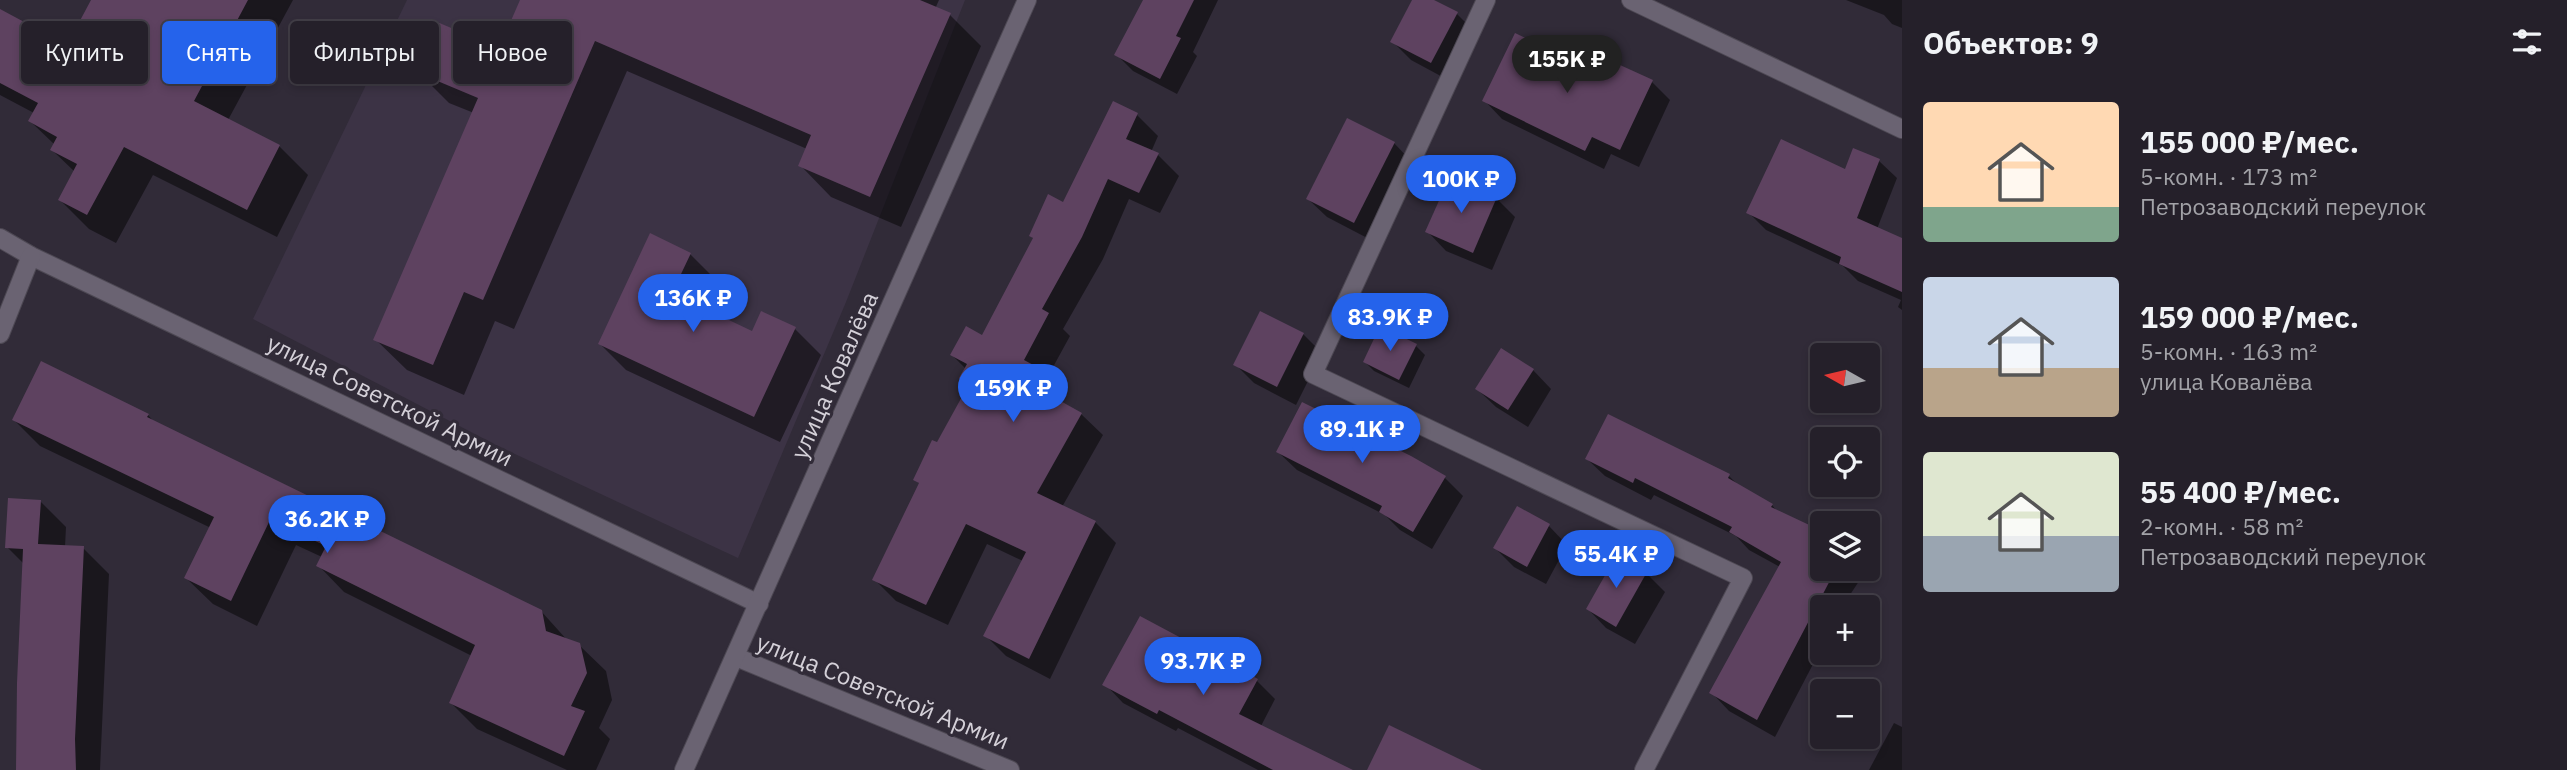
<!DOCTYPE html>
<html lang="ru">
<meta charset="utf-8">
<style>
body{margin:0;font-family:"IBM Plex Sans",sans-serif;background:#312d36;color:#f1f3f6;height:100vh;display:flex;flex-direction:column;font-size:26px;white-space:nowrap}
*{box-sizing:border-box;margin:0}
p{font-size:23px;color:#a3a3a8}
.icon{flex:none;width:38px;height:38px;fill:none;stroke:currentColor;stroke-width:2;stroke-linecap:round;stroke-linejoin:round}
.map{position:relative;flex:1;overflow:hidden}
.side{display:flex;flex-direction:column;background:#25202a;width:665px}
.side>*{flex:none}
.top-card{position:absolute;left:21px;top:21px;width:665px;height:63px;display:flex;gap:14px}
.needle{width:46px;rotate:278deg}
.fabs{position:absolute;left:1810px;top:343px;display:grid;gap:14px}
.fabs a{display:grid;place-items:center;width:70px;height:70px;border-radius:7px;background:#25202a;box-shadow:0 4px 10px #0003,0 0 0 2px #423e47;font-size:35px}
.price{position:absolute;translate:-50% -60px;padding:0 16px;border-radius:24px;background:#2563eb;color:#fff;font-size:23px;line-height:46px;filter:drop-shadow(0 2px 4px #0008)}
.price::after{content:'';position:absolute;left:50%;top:42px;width:21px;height:16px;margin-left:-10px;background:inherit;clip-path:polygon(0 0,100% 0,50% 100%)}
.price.selected{background:#222;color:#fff}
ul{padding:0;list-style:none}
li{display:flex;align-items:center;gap:21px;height:175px;padding:0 21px}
li span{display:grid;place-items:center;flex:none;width:196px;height:140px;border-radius:7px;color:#555}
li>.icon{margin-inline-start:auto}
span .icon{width:84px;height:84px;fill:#fffc;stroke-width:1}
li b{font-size:30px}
h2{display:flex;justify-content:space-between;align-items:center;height:84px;padding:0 21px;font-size:30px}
.chip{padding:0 24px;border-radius:7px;background:#25202a;box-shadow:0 4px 10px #0003,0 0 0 2px #423e47;font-size:24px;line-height:63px}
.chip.selected{background:#2563eb;color:#fff}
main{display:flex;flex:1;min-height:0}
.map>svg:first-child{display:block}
.built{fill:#3c3345}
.shadow{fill:#0007}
.building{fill:#5e4260}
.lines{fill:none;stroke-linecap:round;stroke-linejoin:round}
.street-casing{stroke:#4d4853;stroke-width:20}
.street{stroke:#6a6372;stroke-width:18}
.labels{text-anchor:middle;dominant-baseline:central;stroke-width:6;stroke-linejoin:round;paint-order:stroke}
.street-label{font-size:24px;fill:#d4d0d8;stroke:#312b38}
</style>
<main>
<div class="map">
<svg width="1902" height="770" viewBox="0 0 1902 770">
<rect width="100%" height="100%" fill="#312b38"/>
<polygon class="built" points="407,0 965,0 846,302 738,558 498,446 253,319"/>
<g class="shadow">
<polygon points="93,0 293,0 228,120 279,146 308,175 277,237 153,175 116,243 89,229 60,200 75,172 52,150 55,145 30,121 34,113 0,95 0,11 67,47"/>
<polygon points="522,0 939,0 935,9 950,15 981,46 901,227 831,197 800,165 807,149 627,71 514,329 495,321 464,395 407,370 375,339 474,113 449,103 418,72 500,50"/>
<polygon points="1145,0 1218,0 1193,52 1197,56 1177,94 1133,71 1116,54"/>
<polygon points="1414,0 1431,0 1457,14 1475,32 1450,81 1411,60 1392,41"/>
<polygon points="1846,0 1902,0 1902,28 1892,24 1884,15"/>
<polygon points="1603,78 1652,82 1670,100 1639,167 1611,154 1604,169 1502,119 1484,100"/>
<polygon points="1137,115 1158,136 1151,152 1158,155 1179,176 1160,213 1129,199 1103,259 1063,329 1070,336 1047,378 1059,390 1054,399 1081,414 1103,435 1062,507 1095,522 1116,543 1050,679 1006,656 985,635 1023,561 987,544 948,625 896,601 874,579 920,484 916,480 969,386 961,378 966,369 952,355 982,337 1035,240 1031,236 1064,204"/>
<polygon points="1394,143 1412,162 1373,241 1327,217 1308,199"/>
<polygon points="1854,151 1879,161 1897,178 1877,229 1902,240 1902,310 1898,307 1901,300 1858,281 1843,266 1766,230 1748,212 1846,172"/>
<polygon points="1496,198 1515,217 1492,270 1446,251 1428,232"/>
<polygon points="690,254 716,280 702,310 753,333 795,329 821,355 780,442 626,370 600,344"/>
<polygon points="1303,334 1322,353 1296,405 1254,383 1236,365"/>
<polygon points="1416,346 1425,355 1409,388 1374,371 1365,362"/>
<polygon points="1533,370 1551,389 1528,427 1496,407 1477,389"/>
<polygon points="148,415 155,423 541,611 568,641 579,645 606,671 612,700 599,728 610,739 596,770 567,770 477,729 451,703 472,656 344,592 318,565 322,557 296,545 257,626 213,604 186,578 211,528 40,446 14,420"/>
<polygon points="1278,452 1444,477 1463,496 1432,549 1400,530 1385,515 1297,470"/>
<polygon points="1587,459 1729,476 1739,486 1772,505 1822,569 1867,569 1842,607 1822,607 1822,647 1775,737 1729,711 1712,693 1780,567 1749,550 1736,536 1654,495 1651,500 1605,476"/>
<polygon points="40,501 66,527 65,547 83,548 109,574 100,770 17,770 24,564 7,547"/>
<polygon points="1549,526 1567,545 1546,584 1514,567 1495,548"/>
<polygon points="1646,573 1665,592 1635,644 1606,628 1588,609"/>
<polygon points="1256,680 1275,699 1261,726 1349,770 1258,770 1178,728 1176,731 1123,703 1105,684"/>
<polygon points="1894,723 1902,727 1902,770 1869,770"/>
</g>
<g class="building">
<polygon points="91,0 248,0 194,101 280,145 247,210 124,147 87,215 58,200 77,164 50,150 57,137 28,121 38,103 0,83 0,9 67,45"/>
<polygon points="520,0 920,0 951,13 870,197 798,166 811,135 595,41 483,300 464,292 433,365 373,340 478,98 416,72 437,22 499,48"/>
<polygon points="1143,0 1194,0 1176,36 1181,38 1160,79 1114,55"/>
<polygon points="1412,0 1434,0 1458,12 1431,63 1390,42"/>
<polygon points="1515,33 1602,75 1609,60 1653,80 1620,150 1592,137 1585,151 1482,101"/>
<polygon points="1113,101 1138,113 1126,139 1159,153 1139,193 1108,179 1082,237 1042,309 1049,313 1024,360 1039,368 1030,384 1082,413 1037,493 1096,521 1029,659 983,636 1026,552 966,524 926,605 872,580 919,483 913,480 932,440 937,442 969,384 959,378 967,364 950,355 966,326 982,335 1033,238 1029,236 1048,194 1063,202"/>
<polygon points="1347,118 1395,142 1354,223 1306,199"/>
<polygon points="1781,139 1845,169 1853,148 1880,159 1857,218 1902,238 1902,292 1839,264 1841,257 1746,213"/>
<polygon points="1450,176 1497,197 1473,253 1425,232"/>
<polygon points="650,233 691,253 672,293 752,331 761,311 796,327 754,417 598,344"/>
<polygon points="1260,311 1304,333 1277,387 1233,365"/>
<polygon points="1380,326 1417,344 1399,380 1363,362"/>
<polygon points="1501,348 1534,369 1508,410 1475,389"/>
<polygon points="41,361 149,414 147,417 542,610 546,631 580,643 587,673 571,706 585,711 564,756 449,703 475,645 316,566 326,546 270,520 231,601 184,578 214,517 12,420"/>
<polygon points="1302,402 1411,456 1446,476 1413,532 1379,512 1382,506 1276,452"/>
<polygon points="1608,414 1730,474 1728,478 1773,504 1771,507 1822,531 1822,569 1836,569 1757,720 1709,693 1781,562 1729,532 1732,527 1635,478 1633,483 1585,459"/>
<polygon points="8,498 41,500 38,544 84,546 75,739 76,770 16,770 17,683 23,549 5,548"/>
<polygon points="1517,506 1550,524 1527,567 1493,548"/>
<polygon points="1617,554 1647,572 1616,627 1586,609"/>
<polygon points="1140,616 1258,679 1239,714 1353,770 1273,770 1159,710 1157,714 1102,685"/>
<polygon points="1389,725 1482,770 1367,770"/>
</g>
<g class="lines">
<g class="street-casing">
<g id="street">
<polyline points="1486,0 1313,374 1743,578 1644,770"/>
<polyline points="1631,0 1902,129"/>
<polyline points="0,238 31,256 759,604"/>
<polyline points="0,334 31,256"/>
<polyline points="736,657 1010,770"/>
<polyline points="684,770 1027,0"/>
</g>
</g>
<use href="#street" class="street"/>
</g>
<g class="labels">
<g class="street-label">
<text transform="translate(834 375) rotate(-66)">улица Ковалёва</text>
<text transform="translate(390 400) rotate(26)">улица Советской Армии</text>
<text transform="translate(883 691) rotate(22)">улица Советской Армии</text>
</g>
</g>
</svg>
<div class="fabs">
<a><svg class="needle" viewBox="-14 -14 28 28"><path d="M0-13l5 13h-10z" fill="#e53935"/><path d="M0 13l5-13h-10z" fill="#a3a3a8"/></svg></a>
<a><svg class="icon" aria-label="locate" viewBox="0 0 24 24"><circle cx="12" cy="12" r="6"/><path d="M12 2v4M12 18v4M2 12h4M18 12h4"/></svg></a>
<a><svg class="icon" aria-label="layers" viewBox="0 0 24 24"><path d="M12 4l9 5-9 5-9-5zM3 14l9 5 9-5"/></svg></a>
<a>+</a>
<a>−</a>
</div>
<b class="price selected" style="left:1567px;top:95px">155K ₽</b>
<b class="price" style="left:1461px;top:215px">100K ₽</b>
<b class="price" style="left:693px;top:334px">136K ₽</b>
<b class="price" style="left:1390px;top:353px">83.9K ₽</b>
<b class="price" style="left:1013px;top:424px">159K ₽</b>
<b class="price" style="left:1362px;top:465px">89.1K ₽</b>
<b class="price" style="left:327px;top:555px">36.2K ₽</b>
<b class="price" style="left:1616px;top:590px">55.4K ₽</b>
<b class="price" style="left:1203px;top:697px">93.7K ₽</b>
<div class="top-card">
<a class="chip">Купить</a>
<a class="chip selected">Снять</a>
<a class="chip">Фильтры</a>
<a class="chip">Новое</a>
</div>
</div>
<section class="side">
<h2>Объектов: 9<svg class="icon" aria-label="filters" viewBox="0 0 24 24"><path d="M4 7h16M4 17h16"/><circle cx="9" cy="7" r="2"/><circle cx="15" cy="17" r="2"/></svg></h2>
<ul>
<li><span style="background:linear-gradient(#ffd9b3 75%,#7fa58c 0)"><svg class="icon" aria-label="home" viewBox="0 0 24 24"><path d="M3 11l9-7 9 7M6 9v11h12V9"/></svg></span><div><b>155 000 ₽/мес.</b><p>5-комн. · 173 m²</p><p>Петрозаводский переулок</p></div></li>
<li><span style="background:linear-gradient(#c9d6e8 65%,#b9a48a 0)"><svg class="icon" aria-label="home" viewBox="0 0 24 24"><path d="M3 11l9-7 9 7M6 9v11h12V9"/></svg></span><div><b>159 000 ₽/мес.</b><p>5-комн. · 163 m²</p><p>улица Ковалёва</p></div></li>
<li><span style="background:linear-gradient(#dfe7d0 60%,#9aa5b1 0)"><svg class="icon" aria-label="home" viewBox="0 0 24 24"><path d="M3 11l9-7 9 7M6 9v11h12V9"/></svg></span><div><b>55 400 ₽/мес.</b><p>2-комн. · 58 m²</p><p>Петрозаводский переулок</p></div></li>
</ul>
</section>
</main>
